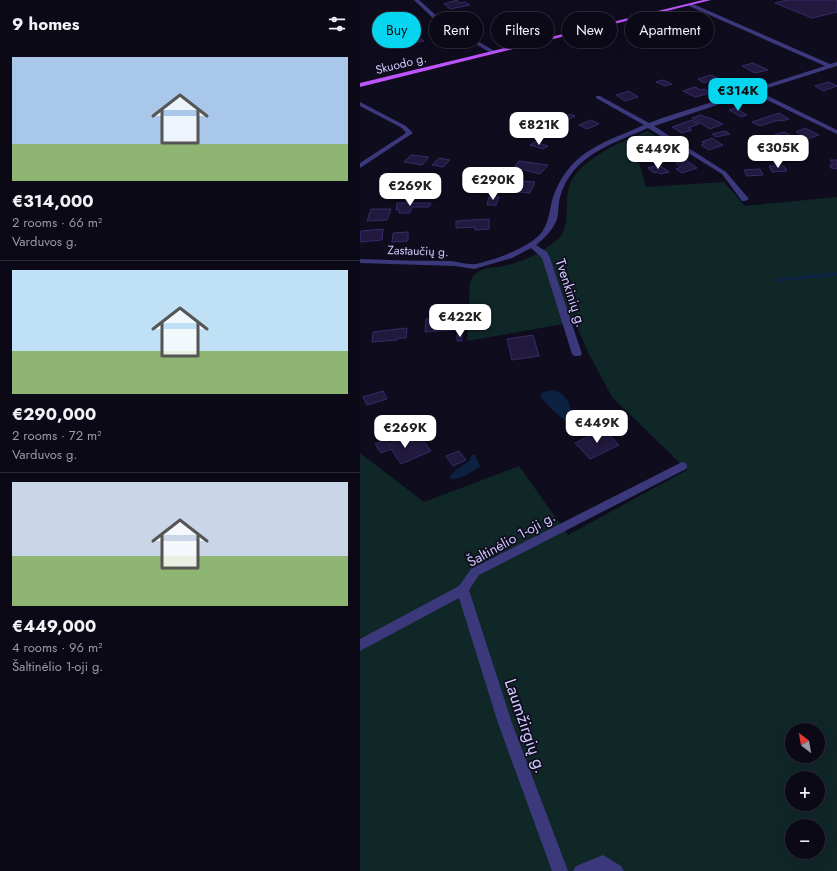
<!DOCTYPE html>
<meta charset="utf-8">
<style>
body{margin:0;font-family:Jost,sans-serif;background:#191723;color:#f1f3f6;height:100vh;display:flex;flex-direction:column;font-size:15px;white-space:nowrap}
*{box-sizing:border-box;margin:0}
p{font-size:13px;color:#9a9aa1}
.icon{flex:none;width:22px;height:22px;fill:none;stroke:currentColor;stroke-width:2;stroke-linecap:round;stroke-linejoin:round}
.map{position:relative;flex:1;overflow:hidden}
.side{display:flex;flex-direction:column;background:#0b0916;width:360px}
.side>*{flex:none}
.guide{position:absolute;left:12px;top:12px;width:380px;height:36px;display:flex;gap:8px}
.needle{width:26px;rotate:329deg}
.fabs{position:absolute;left:425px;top:723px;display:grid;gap:8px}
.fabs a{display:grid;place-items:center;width:40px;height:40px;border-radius:50%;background:#0b0916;box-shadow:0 4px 16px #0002,0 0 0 1px #2b2a35;font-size:20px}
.price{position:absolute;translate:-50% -34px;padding:0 9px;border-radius:8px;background:#fff;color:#222;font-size:13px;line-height:26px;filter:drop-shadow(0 1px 2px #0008)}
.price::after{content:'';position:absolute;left:50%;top:24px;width:12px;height:9px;margin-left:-6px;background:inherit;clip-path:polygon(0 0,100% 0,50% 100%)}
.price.on{background:#05d5ef;color:#111}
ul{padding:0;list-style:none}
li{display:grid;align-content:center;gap:8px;height:212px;padding:0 12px}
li+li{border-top:1px solid #2b2a35}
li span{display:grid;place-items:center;height:124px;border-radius:0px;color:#555}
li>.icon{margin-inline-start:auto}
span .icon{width:72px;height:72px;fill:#fffc;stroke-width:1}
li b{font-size:17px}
h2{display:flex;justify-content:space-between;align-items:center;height:48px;padding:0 12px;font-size:17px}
.pill{padding:0 14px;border-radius:18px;background:#0b0916;box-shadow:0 4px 16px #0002,0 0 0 1px #2b2a35;font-size:14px;line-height:36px}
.pill.on{background:#05d5ef;color:#111}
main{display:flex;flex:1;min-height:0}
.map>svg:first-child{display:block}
.green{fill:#102727;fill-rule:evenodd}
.water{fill:#0d2141}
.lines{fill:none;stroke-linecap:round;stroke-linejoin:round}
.stream{stroke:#0d2141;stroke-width:3.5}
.building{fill:#21193e;stroke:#382b6a}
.minor{fill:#3b387c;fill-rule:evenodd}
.primary{fill:#be54fb;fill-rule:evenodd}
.labels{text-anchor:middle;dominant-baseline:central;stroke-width:3.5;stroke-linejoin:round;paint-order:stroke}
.far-street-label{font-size:12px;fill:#d1cafe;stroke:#0f0c1e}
.street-label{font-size:14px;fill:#d1cafe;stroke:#0f0c1e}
.near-street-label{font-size:17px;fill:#d1cafe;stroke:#0f0c1e}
</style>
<main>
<section class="side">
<h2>9 homes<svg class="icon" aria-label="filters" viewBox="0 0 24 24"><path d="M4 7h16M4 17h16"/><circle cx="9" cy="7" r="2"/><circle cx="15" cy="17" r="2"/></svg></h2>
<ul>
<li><span style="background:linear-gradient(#a9c7e8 70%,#8fb573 0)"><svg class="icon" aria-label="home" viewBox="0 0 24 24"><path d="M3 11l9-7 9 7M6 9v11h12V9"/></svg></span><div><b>€314,000</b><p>2 rooms · 66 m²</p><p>Varduvos g.</p></div></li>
<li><span style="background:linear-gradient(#bfe0f5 65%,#8fb573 0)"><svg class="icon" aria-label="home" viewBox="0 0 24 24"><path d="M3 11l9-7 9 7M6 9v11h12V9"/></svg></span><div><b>€290,000</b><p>2 rooms · 72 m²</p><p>Varduvos g.</p></div></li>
<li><span style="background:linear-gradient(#c9d6e8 60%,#8fb573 0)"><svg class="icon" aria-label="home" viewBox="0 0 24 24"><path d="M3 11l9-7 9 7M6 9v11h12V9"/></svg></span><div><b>€449,000</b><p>4 rooms · 96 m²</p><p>Šaltinėlio 1-oji g.</p></div></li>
</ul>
</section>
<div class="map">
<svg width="477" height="871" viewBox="0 0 477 871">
<rect width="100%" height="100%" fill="#0f0c1e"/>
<path class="green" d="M288 131 305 142 276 152 286 187 364 182 385 206 477 197V871H0V453L64 502 159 466 208 535 327 470 252 397 228 352 215 322 107 341 110 283C112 277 114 274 119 271 126 267 135 268 143 266 163 262 181 253 197 240 211 228 205 206 208 191 213 161 264 140 288 131ZM432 730H458V756H432ZM432 778H458V804H432ZM432 826H458V852H432Z"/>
<g class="water">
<path d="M193 390C210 395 209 406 215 421L213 423C203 422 185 403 180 395L184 392Z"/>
<path d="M112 455H115L120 466C113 472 101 479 91 479L90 476 97 469 109 461Z"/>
</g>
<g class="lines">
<polyline class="stream" points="416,280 477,274"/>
</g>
<g class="building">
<polygon points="97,0 100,3 105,2 110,5 90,9 84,4"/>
<polygon points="427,0 477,0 477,12 452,18 415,3"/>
<polygon points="58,36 64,41 50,44 44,39"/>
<polygon points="393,63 408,70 395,73 382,66"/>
<polygon points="351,75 358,78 344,83 338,79"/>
<polygon points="303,80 312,84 305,86 296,82"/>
<polygon points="469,82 477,86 463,91 455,86"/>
<polygon points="365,84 375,89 362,93 352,88"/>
<polygon points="335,87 341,90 344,89 351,93 335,97 323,91"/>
<polygon points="269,91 278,97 265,101 256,95"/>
<polygon points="375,108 387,115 381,117 369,110"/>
<polygon points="419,113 429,119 421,121 418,120 400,126 392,122"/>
<polygon points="210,114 215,116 206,121 201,119"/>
<polygon points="341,115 348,118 350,118 363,124 350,129 332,118"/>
<polygon points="231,120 239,124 227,129 219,125"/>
<polygon points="332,120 339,124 328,128 332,130 322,133 312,127"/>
<polygon points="445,128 459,135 448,139 436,132"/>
<polygon points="365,131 370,134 356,137 352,134"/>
<polygon points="424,132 435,137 424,141 414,135"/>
<polygon points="352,138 363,145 349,150 341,145 345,143 342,142"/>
<polygon points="175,142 188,146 183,149 170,145"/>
<polygon points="51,155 69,157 62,165 44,162"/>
<polygon points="79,158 90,160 83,167 72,165"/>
<polygon points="326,160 337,168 322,173 316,169 321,167 316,163"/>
<polygon points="470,160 477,160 477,169 471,168 470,165 473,164"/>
<polygon points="159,161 188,165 180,174 154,167"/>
<polygon points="299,165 309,172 300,174 297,172 294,173 288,168"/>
<polygon points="409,166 424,166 427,171 412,172"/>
<polygon points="400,169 403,175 387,176 384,170"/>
<polygon points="143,180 175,182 170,193 158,192 159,188 139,186"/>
<polygon points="129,197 139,197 136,205 127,205"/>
<polygon points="37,203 71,203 69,207 52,207 50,213 39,213 40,210 36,210"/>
<polygon points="11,209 31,209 27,220 7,221"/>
<polygon points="129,219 129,229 115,230 115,227 96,228 96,221"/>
<polygon points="23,229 22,240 0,242 1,231"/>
<polygon points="48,232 48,241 32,242 33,233"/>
<polygon points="94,318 94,330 65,332 66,319"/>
<polygon points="47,328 46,338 37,338 37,340 12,342 13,332"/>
<rect x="97" y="334" width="5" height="7"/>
<polygon points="173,335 179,356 152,360 147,339"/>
<polygon points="23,391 27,399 7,405 3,397"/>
<polygon points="244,429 259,445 230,459 215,443"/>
<polygon points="43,438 47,444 61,438 71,451 41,464 31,449 21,453 15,444 26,440 28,444"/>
<polygon points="99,451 106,460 93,466 86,456"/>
</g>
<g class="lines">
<g class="minor">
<polygon points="54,0 59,0 79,18 136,52 131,53 75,20"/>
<path d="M329 4H333L470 64 477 62V66L398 91 477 130V134L393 93 294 126 366 172 389 199 385 201H382L362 174 288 128C252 144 212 155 200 197 198 204 199 212 197 219 193 230 185 238 176 245L187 252 190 258 222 354 220 356H214L212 354 182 258 171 248 152 258 114 269 95 266 0 263V259C30 260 61 261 91 261 99 262 108 265 115 264 133 261 171 247 182 232 191 219 189 205 195 192 212 150 246 142 284 125L236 98V96H240L289 123 302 118 465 66 329 6Z"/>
<polygon points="0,102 46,126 53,133 0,168 0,163 46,133 42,128 0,106"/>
<polygon points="322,462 326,463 327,466 326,469 119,575 109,590 152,723 208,871 192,871 138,723 99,598 0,651 0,639 99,586 111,569"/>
<polygon points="243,855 261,866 264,871 213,871 216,866"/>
</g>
<polygon class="primary" points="343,0 351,0 0,87 0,83"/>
</g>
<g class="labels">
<g class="far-street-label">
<text transform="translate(41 64) rotate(-14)">Skuodo g.</text>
<text transform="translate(58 251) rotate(2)">Zastaučių g.</text>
</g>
<g class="street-label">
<text transform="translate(211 293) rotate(72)">Tvenkinių g.</text>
<text transform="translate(151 539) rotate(-29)">Šaltinėlio 1-oji g.</text>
</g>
<g class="near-street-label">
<text transform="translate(166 726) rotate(71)">Laumžirgių g.</text>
</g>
</g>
</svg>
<div class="fabs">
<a><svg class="needle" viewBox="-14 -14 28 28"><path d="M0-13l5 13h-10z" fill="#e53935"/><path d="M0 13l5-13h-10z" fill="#9a9aa1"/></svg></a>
<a>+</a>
<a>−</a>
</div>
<b class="price on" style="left:378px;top:112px">€314K</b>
<b class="price" style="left:179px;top:146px">€821K</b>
<b class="price" style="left:418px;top:169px">€305K</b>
<b class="price" style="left:298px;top:170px">€449K</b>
<b class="price" style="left:133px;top:201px">€290K</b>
<b class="price" style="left:50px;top:207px">€269K</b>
<b class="price" style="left:100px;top:338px">€422K</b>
<b class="price" style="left:237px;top:444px">€449K</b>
<b class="price" style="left:45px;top:449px">€269K</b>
<div class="guide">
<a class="pill on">Buy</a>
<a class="pill">Rent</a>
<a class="pill">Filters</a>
<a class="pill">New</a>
<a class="pill">Apartment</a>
</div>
</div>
</main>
